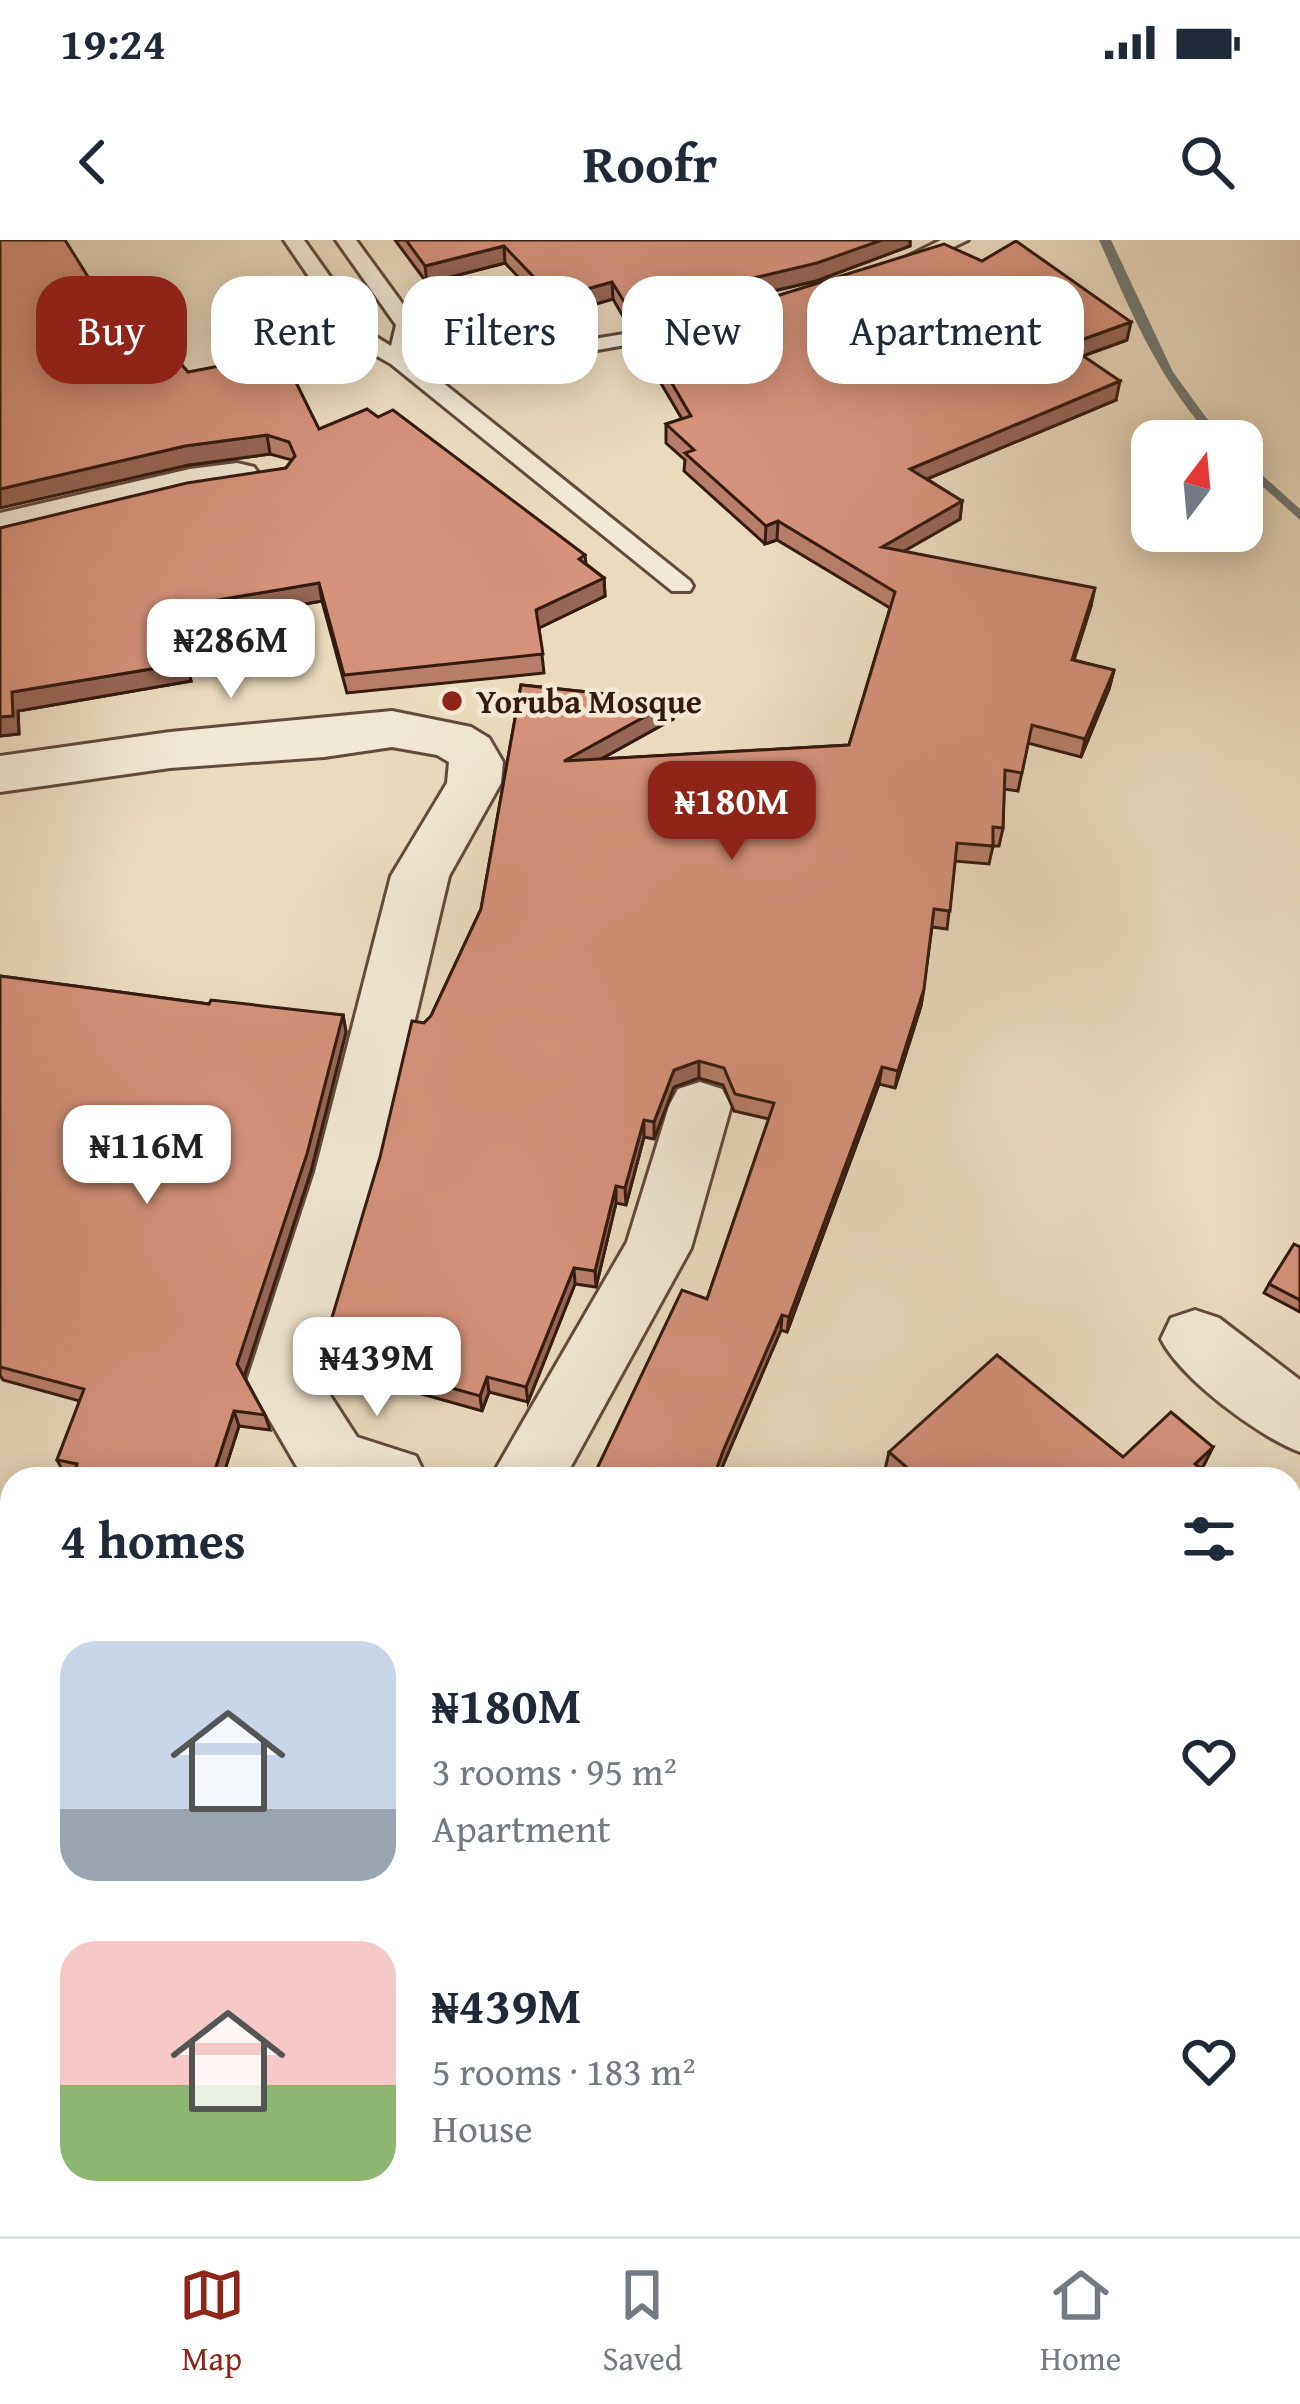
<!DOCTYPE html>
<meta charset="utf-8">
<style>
body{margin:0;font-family:"Gentium Book Plus",serif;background:#f6f6f7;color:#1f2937;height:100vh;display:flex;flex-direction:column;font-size:45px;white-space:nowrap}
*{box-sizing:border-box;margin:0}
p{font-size:39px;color:#747a83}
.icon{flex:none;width:66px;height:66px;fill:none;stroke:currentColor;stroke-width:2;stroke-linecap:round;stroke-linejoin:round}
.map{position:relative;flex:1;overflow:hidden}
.details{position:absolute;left:0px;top:1227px;width:1302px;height:771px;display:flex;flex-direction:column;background:#fff;border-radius:36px 36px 0 0;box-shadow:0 6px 30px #0003}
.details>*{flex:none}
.hud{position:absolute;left:36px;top:36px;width:1230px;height:108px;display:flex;gap:24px}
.needle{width:78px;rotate:16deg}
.tools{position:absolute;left:1131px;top:180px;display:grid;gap:24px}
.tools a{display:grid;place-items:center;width:132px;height:132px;border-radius:24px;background:#fff;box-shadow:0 6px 30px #0003;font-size:60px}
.price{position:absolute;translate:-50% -102px;padding:0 27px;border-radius:24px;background:#fff;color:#222;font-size:39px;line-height:78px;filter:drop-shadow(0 3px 6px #0008)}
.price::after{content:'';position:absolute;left:50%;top:72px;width:36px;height:27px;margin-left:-18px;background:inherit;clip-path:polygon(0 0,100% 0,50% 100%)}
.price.selected{background:#8f2418;color:#fff}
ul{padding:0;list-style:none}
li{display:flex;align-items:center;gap:36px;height:300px;padding:0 60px}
li span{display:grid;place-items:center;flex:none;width:336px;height:240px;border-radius:36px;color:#555}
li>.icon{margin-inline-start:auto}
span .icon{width:144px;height:144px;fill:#fffc;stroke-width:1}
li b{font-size:51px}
h2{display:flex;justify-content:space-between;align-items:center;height:144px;padding:0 60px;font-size:51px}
.tag{padding:0 42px;border-radius:36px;background:#fff;box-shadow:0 6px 30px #0003;font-size:42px;line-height:108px}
.tag.selected{background:#8f2418;color:#fff}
.status{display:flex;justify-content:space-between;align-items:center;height:84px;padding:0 60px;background:#fff;direction:ltr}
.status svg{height:33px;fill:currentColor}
header{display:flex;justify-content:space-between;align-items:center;height:156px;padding:0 60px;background:#fff;font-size:54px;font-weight:600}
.dock{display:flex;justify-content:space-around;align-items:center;height:168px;border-top:3px solid #e0e1e3;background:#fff;font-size:33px;color:#747a83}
.dock a{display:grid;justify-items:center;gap:6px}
.dock .selected{color:#8f2418}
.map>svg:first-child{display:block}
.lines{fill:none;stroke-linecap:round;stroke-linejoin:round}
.stream{fill:#717a76;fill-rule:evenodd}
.lane-casing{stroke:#624b3d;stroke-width:6}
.street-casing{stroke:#624b3d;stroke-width:6}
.lane{fill:#f1e8d5;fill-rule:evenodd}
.street{fill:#f1e8d5;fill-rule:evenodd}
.wall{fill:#b87e6a;stroke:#341b12;stroke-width:3}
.shaded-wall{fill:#966656;stroke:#341b12;stroke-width:3}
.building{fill:#d6927b;stroke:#341b12;stroke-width:3}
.poi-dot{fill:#8f2418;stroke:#f1e8d5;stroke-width:4.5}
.labels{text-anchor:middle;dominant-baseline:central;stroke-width:9;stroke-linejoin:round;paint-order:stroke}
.far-poi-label{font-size:33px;font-weight:bold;fill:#341b12;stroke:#f1e8d5;text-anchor:start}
</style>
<div class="status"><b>19:24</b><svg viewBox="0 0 49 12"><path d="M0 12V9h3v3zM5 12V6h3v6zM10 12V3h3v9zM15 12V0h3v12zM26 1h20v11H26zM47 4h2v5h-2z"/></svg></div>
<header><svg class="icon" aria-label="back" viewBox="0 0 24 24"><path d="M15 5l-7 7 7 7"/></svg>Roofr<svg class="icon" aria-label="search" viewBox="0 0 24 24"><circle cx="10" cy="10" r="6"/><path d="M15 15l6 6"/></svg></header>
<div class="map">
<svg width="1300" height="1996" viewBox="0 0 1300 1996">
<rect width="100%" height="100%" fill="#eadbbf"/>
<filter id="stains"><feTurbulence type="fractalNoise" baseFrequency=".00167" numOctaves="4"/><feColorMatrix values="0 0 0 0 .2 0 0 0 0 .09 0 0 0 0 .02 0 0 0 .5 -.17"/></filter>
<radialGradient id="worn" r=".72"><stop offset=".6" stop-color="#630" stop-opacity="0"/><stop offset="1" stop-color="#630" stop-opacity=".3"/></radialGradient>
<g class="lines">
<g class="stream">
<path d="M1099 0H1111L1173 132 1205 176 1228 201H1215C1160 143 1131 72 1099 0Z"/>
<polygon points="1242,217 1300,269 1300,280 1242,228"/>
</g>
<g class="lane-casing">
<g id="lane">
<polygon points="284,0 304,0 370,93 391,106 396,85 336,0 356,0 418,85 410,117 423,127 691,83 691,93 683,95 437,138 690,341 693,346 690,351 672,351 391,124 354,103"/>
<polygon points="941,0 968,0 912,27 895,23"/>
</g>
</g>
<g class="street-casing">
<g id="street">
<polygon points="237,223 254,227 261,237 254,247 190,257 0,303 0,273 190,229"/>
<polygon points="392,471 471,487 489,498 503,522 501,543 449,636 379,932 318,1137 357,1197 416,1216 427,1239 304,1239 247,1141 315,932 391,636 447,543 449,522 437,515 392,507 324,517 170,528 0,552 0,516 170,492"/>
<polygon points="700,842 722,849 731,866 691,1008 564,1239 490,1239 627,1002 669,866 678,849"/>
<path d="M1195 1070 1219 1078 1300 1140V1212C1259 1197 1180 1138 1161 1099L1171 1078Z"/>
<polygon points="12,1582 12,1664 0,1665 0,1583"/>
<polygon points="68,1986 158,1986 154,1996 64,1996"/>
</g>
</g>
<use href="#lane" class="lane"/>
<use href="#street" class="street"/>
</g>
<g class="wall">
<polygon points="395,0 910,0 910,6 816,41 628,85 613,59 555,76 505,23 427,43"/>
<polygon points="95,48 188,132 319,189 585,315 586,324 604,338 605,356 539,388 544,433 347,453 322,361 176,386 191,441 18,471 19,494 0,496 0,288 286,228 292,220 270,214 189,225"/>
<polygon points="639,87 1127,100 1083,116 1116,160 927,239 962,261 960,279 904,311 1091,366 1074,420 1114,430 1109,449 1081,517 1028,503 1018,551 1004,549 1003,588 999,606 993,606 989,624 955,621 947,689 932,687 921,766 895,848 879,844 787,1092 781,1090 717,1239 592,1239 707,1059 769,879 734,871 723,845 699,838 674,847 654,899 644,897 626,965 616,963 596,1047 575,1044 528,1162 489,1152 482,1171 397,1147 323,1136 319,1121 424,783 431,776 481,669 521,445 673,461 673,479 601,519 849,505 890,368 777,300 765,304 684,231 685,220 666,203 666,184 682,179 639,106"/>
<polygon points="0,736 209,764 343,775 346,792 311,931 244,1136 265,1175 270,1190 239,1186 222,1239 72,1239 73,1236 65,1235 57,1220 80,1161 3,1140 0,1135"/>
<polygon points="1300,1007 1300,1072 1264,1053 1269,1044"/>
<polygon points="1213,1207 1201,1228 1213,1239 895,1239 885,1230 889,1212 1123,1217"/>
<polygon points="1300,1369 1300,1603 1290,1594 1290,1381"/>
<polygon points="0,1434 12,1434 12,1555 0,1556"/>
<polygon points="685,1986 1074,1986 1067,1996 995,1996 992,1993"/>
</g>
<g class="shaded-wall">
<polygon points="882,0 910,0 910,6 816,41 628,85 628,68"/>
<polygon points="504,6 505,23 427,43 425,26"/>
<polygon points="612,42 613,59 555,76 554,58"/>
<polygon points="1131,82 1127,100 1063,123 1067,105"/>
<polygon points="1120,141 1116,160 908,247 910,229"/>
<polygon points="267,195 270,214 189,225 0,268 0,249 185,206"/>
<polygon points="962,261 960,279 880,325 882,307"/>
<polygon points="778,281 777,300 765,304 766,286"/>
<polygon points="604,338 605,356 537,389 536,370"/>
<polygon points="319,343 322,361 176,386 171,368"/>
<polygon points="1095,348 1091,366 1068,438 1072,420"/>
<polygon points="187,423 191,441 18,471 19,494 0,496 0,477 12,452"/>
<polygon points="1114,430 1109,449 1081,517 1085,499"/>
<polygon points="673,461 673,479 565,539 564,521"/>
<polygon points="924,749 921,766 895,848 898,831"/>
<polygon points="343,775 346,792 311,931 243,1140 237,1124"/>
<polygon points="699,821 699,838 674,847 654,899 654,882 674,830"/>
<polygon points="882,827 879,844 787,1092 789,1077"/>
<polygon points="644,880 644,897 626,965 625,948"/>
<polygon points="616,946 616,963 596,1047 595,1031"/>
<polygon points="574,1028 575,1044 528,1162 526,1147"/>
<polygon points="782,1075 781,1090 717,1239 713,1239 723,1211"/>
<polygon points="487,1137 489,1152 482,1171 480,1156"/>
<polygon points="234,1171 239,1186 222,1239 212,1239"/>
<polygon points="1213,1207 1204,1225 1190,1239 1195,1224"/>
<polygon points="12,1963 12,1986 15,1986 12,1993 2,1988"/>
<polygon points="387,1986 394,1986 389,1996 382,1996"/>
</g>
<g class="building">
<polygon points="0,0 65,0 95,48 112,43 188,132 282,114 319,189 367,169 378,177 393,170 585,315 579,319 604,338 536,370 543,414 344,435 319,343 171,368 187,423 12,452 13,476 0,477 0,288 187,243 286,228 295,216 289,202 267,195 185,206 0,249"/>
<polygon points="406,0 882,0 817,23 628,68 612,42 554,58 504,6 425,26"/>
<polygon points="1016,1 1131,82 1067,105 1120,141 910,229 962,261 882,307 1095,348 1072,420 1114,430 1085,499 1032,485 1022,533 1005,530 1003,588 993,587 993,606 957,603 950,671 934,669 924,749 898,831 882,827 789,1077 782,1075 723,1211 713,1239 592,1239 682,1050 707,1059 774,863 735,854 724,828 699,821 674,830 654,882 644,880 625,948 616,946 595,1031 574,1028 526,1147 487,1137 480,1156 394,1132 319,1121 380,917 412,781 424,783 431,776 481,669 521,445 673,461 564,521 849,505 895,352 778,281 766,286 685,213 694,210 666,184 691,176 639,87 770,58 944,4 982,21"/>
<polygon points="0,736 209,764 211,760 343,775 307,914 237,1124 265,1175 234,1171 212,1239 72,1239 77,1224 57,1220 84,1149 0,1127"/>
<polygon points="1294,1004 1300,1007 1300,1060 1269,1044"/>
<polygon points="997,1115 1123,1217 1171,1172 1213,1207 1195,1224 1213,1239 920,1239 889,1212"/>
<polygon points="1290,1305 1300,1314 1300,1323 1290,1332"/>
<polygon points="1300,1369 1300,1573 1290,1565 1290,1381"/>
<rect x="0" y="1434" width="12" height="110"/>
<polygon points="0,1906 12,1909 12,1963 2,1988 15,1993 14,1996 0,1996"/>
<polygon points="155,1986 387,1986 382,1996 151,1996"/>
<polygon points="553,1986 597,1986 607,1996 544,1996"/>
<polygon points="685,1986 998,1986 990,1996 676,1996"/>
<polygon points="1000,1986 1074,1986 1067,1996 1011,1996"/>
</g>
<circle class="poi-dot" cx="452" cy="461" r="12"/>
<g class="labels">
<g class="far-poi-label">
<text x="476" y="461">Yoruba Mosque</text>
</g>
</g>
<rect width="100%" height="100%" filter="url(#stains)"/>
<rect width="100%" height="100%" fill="url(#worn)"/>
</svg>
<div class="tools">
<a><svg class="needle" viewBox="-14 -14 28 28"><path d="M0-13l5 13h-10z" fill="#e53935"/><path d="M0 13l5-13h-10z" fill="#747a83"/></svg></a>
</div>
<b class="price" style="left:231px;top:461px">₦286M</b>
<b class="price selected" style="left:732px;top:623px">₦180M</b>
<b class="price" style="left:147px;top:967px">₦116M</b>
<b class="price" style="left:377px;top:1179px">₦439M</b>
<div class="hud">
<a class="tag selected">Buy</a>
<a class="tag">Rent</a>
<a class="tag">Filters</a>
<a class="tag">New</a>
<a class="tag">Apartment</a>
</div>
<section class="details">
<h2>4 homes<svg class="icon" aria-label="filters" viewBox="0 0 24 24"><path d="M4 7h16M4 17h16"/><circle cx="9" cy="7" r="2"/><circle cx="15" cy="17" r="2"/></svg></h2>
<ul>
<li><span style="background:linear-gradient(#c9d6e8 70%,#9aa5b1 0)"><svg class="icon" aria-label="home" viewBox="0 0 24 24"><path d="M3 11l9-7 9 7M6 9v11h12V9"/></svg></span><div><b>₦180M</b><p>3 rooms · 95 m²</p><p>Apartment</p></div><svg class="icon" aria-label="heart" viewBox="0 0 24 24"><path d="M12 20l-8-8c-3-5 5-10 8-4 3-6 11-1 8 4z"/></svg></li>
<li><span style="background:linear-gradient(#f6c9c9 60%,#8fb573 0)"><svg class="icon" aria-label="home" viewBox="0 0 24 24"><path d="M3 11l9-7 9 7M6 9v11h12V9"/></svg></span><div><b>₦439M</b><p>5 rooms · 183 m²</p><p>House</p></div><svg class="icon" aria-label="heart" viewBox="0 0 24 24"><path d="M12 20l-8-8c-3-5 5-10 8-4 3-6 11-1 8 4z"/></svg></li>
</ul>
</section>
</div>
<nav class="dock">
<a class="selected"><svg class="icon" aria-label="map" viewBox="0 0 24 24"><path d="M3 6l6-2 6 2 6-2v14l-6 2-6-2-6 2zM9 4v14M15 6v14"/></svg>Map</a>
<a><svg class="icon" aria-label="saved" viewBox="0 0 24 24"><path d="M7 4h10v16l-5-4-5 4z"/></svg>Saved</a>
<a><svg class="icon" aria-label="home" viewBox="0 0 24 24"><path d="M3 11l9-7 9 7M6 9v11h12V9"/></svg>Home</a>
</nav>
